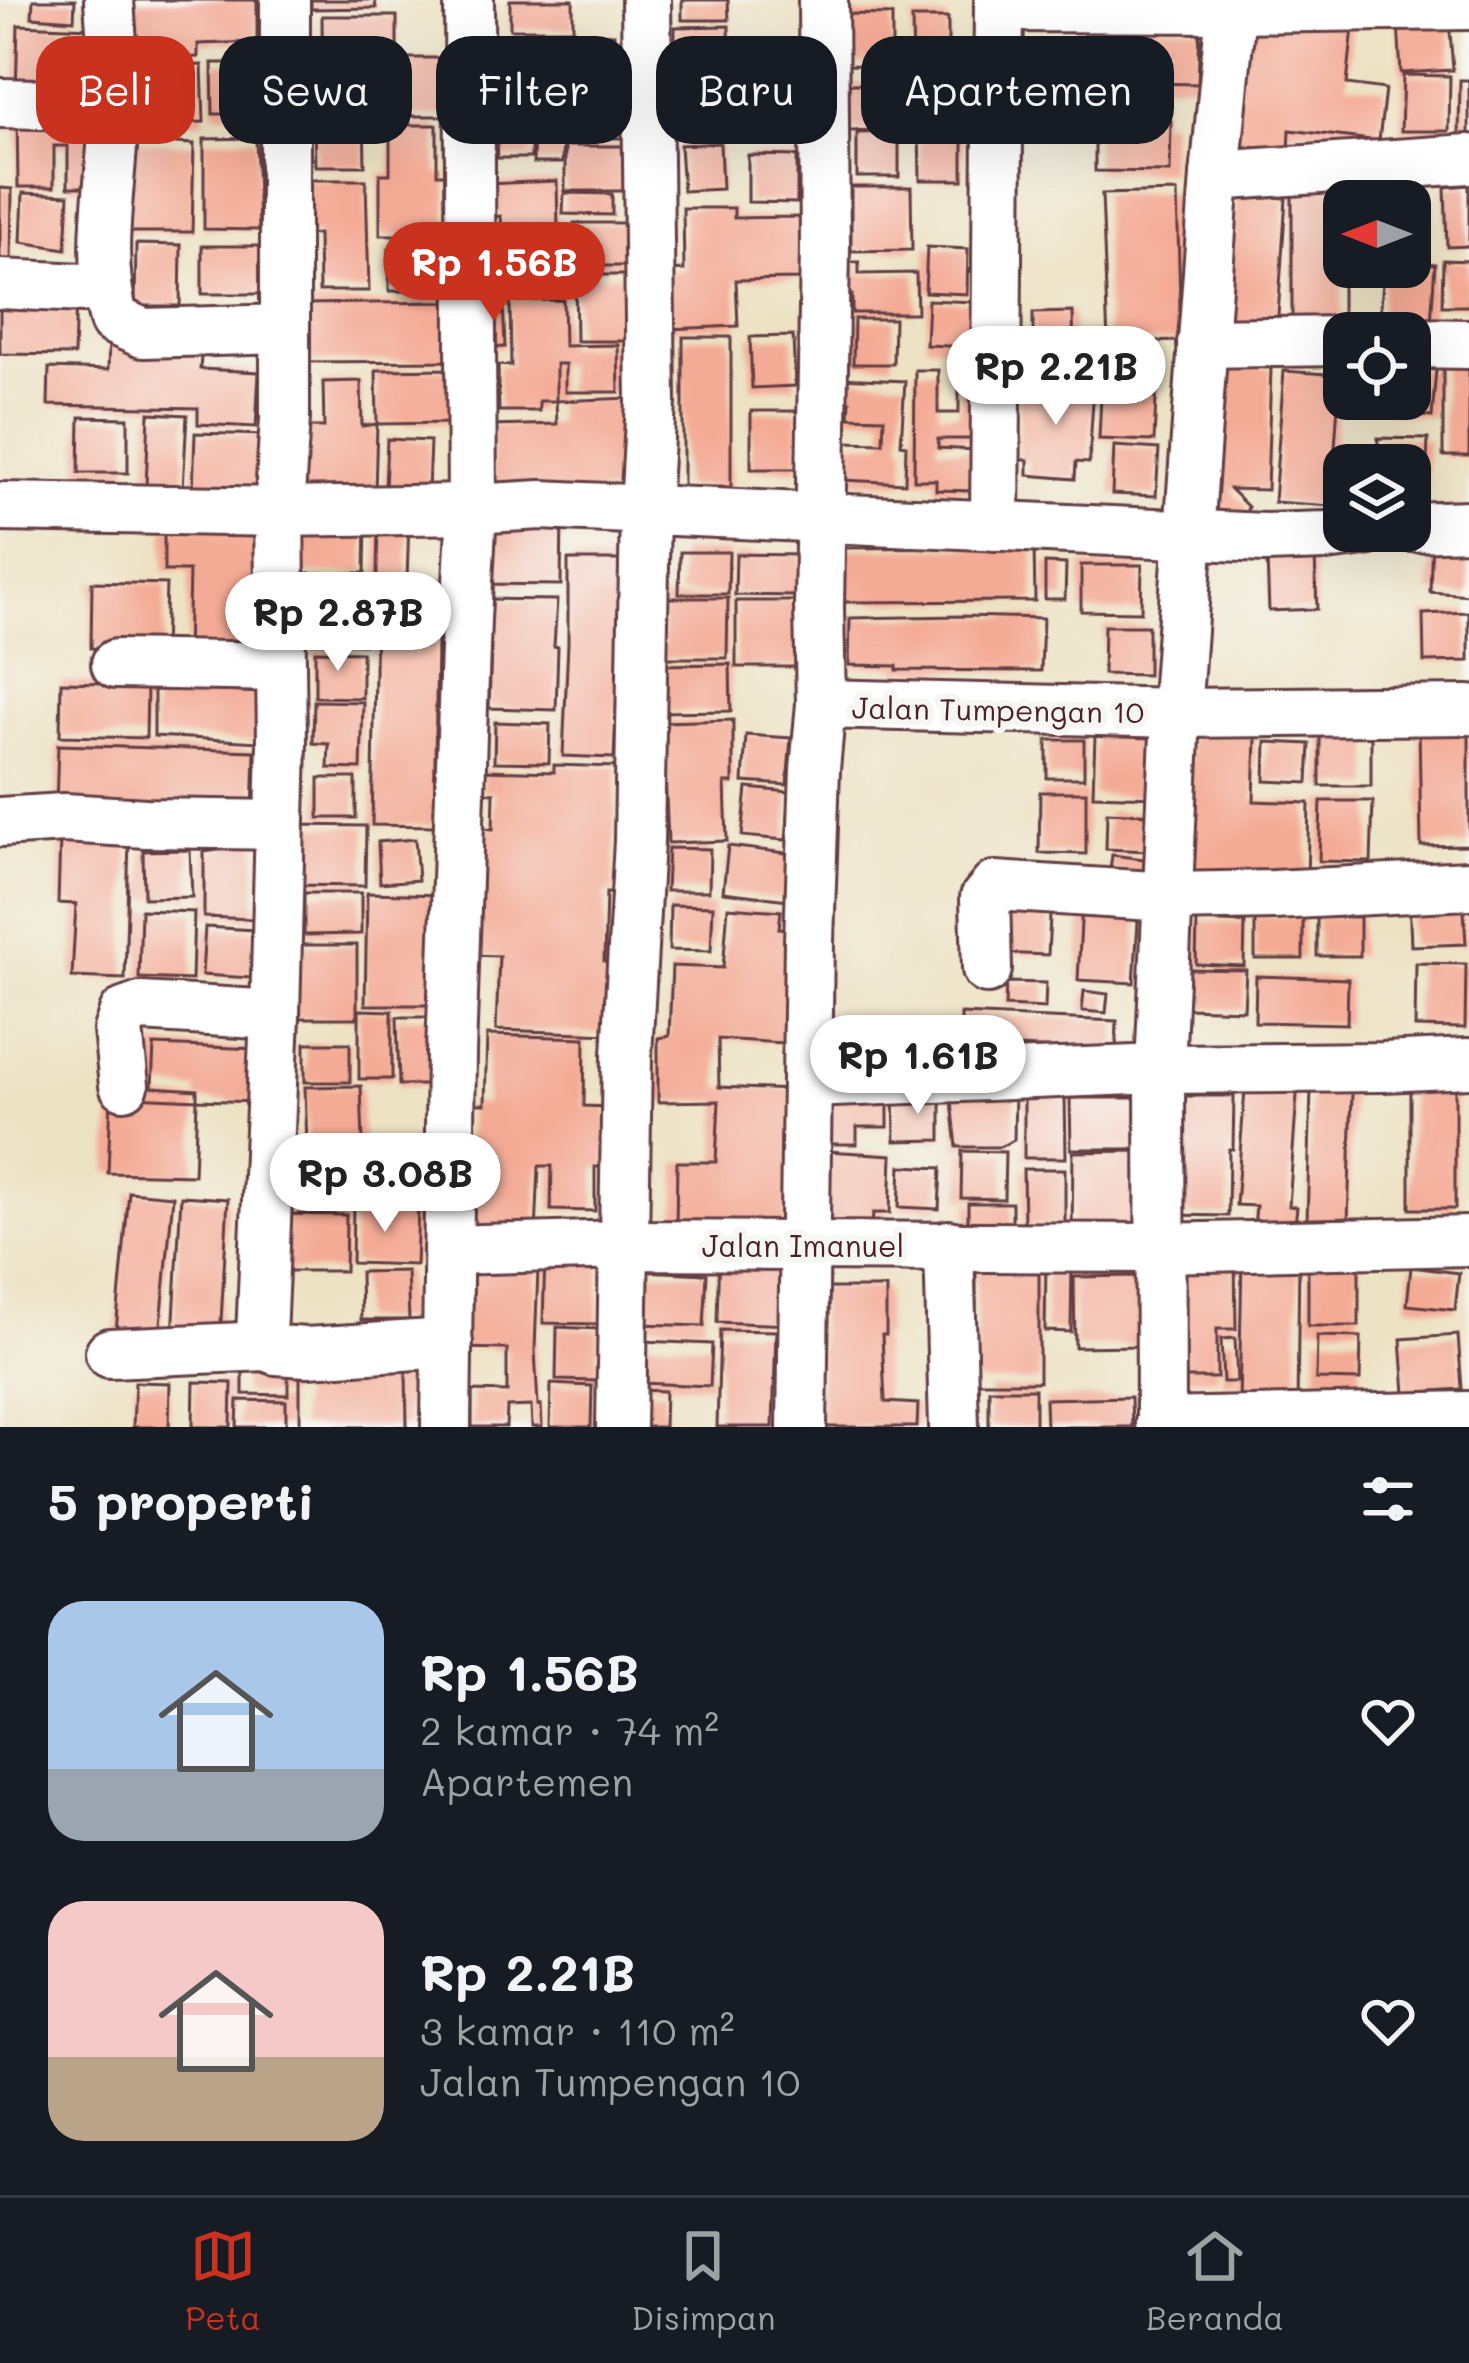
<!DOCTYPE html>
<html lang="id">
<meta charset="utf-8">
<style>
body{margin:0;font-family:Mali,sans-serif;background:#20242c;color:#f1f3f6;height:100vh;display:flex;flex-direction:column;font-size:45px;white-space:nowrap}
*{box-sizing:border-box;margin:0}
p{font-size:39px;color:#9ea1a6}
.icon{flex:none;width:66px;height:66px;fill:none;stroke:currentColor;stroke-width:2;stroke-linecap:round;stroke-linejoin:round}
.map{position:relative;height:1427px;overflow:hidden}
.drawer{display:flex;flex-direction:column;background:#171b24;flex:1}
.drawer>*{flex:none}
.top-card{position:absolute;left:36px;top:36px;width:1398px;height:108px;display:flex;gap:24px}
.needle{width:78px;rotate:270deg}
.fabs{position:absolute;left:1323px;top:180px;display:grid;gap:24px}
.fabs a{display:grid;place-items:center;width:108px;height:108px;border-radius:24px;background:#171b24;box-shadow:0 12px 48px #0002;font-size:60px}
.price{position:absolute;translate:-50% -102px;padding:0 27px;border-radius:42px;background:#fff;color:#222;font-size:39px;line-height:78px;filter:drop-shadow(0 3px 6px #0008)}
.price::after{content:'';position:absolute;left:50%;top:72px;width:36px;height:27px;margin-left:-18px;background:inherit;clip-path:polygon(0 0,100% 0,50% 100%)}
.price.on{background:#c8321e;color:#fff}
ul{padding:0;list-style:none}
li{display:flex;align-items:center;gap:36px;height:300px;padding:0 48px}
li span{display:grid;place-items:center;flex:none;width:336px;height:240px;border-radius:36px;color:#555}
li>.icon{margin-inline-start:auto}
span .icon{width:144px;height:144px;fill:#fffc;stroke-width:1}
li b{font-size:51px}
h2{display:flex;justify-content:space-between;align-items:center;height:144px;padding:0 48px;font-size:51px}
.tag{padding:0 42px;border-radius:36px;background:#171b24;box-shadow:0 12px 48px #0002;font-size:42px;line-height:108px}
.tag.on{background:#c8321e;color:#fff}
.dock{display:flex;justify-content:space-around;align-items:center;height:168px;border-top:3px solid #363941;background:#171b24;font-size:33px;color:#9ea1a6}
.dock a{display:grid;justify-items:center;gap:6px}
.dock .on{color:#c8321e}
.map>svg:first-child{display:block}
.building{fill:#f4ab96}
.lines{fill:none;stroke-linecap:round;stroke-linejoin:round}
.minor-casing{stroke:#623c42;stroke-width:54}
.minor{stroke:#fff;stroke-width:48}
.labels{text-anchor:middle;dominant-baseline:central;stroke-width:12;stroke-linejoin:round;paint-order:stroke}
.street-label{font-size:30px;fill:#4a1f2b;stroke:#f6f6f2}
</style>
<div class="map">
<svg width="1469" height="1427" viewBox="0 0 1469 1427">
<rect width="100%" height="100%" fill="#f6f6f2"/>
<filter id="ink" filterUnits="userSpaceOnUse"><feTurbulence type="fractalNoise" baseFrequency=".00833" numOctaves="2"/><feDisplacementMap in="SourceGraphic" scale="24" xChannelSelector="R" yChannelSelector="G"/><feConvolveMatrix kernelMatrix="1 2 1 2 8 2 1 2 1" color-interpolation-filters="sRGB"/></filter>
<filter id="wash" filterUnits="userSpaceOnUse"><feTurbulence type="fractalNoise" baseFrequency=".004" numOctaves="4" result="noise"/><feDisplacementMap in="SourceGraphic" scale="48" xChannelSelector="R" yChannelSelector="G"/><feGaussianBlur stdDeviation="2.7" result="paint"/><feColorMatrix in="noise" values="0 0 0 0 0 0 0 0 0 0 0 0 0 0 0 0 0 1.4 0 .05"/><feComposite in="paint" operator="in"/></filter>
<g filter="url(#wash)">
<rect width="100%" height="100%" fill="#ede2c4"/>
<g id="blocks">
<g class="building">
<polygon points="33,0 75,0 74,20 32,17"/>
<polygon points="123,0 257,0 257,42 198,44 198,57 124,59"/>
<polygon points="311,0 375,0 376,8 311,9"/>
<rect x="510" y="0" width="63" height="29"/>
<polygon points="682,0 728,0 729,20 682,20"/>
<polygon points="848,14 892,15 892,66 846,65"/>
<polygon points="322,16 397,16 397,58 455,58 455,116 364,116 365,166 315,166 314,116 323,116"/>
<polygon points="1239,16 1353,27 1347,84 1385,89 1379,141 1290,130 1289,151 1227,145"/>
<polygon points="912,18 948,18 948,65 913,66"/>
<polygon points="1449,19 1453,70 1401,73 1398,23"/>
<polygon points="1085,22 1200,27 1198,84 1083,82"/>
<polygon points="18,25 91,28 88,95 16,92"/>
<polygon points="729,26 730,70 675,72 675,27"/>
<polygon points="570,33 614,34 613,76 569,76"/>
<polygon points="505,37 557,38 556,85 504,84"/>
<polygon points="212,63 250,63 251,114 213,114"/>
<polygon points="202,65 204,122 130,124 129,67"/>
<rect x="927" y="70" width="43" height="46"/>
<polygon points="1403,75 1450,76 1449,131 1401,131"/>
<polygon points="1460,80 1469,80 1469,138 1459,138"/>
<polygon points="725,84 727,127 676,129 675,85"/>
<polygon points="843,84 887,84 888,130 844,131"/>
<polygon points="535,87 564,87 562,163 533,163"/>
<polygon points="620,92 621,138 581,138 580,93"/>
<polygon points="756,93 800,93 799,142 756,141"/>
<polygon points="1133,93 1162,95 1161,121 1171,121 1170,172 1095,171 1095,121 1102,121 1103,99 1133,100"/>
<polygon points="498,96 531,96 531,158 497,158"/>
<polygon points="68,113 68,134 93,134 94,187 68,187 68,146 54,146 54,187 18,187 17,114"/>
<polygon points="390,125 437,125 437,174 447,174 447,235 380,235 380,174 390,174"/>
<polygon points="919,129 963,129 963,180 920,180"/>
<polygon points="899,132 899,177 857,177 857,133"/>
<polygon points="256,138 259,230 204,229 204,139"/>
<polygon points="133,141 194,144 192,232 119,232"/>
<polygon points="720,143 722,189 683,191 680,145"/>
<rect x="565" y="146" width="60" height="45"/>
<polygon points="748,155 797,156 797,203 748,202"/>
<polygon points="302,180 366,180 369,291 319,291 318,234 302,235"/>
<polygon points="557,181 558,230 502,232 501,216 485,217 484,184"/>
<polygon points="1469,185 1469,246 1447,247 1445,187"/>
<polygon points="851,187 911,187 912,250 851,251"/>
<rect x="1292" y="187" width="50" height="134"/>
<polygon points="0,188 12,189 11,264 0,264"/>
<polygon points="1177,192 1181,341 1135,342 1134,373 1107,371 1108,343 1102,194"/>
<polygon points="23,193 69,195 66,249 21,242"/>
<polygon points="564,193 612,194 612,215 563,214"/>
<polygon points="1237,194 1286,198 1277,330 1227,326"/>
<polygon points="683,208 734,208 734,218 800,217 801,279 736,280 738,326 669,329 667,271 684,270"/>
<polygon points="574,223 634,223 633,266 573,266"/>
<polygon points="539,235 540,284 496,285 495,236"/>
<polygon points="136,244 181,245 180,306 135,306"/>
<rect x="202" y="246" width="61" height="48"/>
<polygon points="927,247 968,249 967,294 925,292"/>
<rect x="389" y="249" width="47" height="42"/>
<polygon points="1443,260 1469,261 1469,306 1442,306"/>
<polygon points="841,262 859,262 859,274 916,273 917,313 852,313 852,295 840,295"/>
<polygon points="1410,262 1435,264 1431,323 1380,319 1384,267 1410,267"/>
<polygon points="575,275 631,275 632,341 576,341"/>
<polygon points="0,292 76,294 74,355 0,354"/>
<polygon points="503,299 505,347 485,348 484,300"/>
<polygon points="563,300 564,346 618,345 619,392 565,392 565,364 556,364 556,401 632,398 635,493 493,492 492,426 557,424 556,401 539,401 539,411 499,411 498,365 511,366 510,301"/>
<polygon points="928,300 974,302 972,347 926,345"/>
<polygon points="447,302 447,361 303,362 303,304"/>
<polygon points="1073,312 1074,358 1033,358 1033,313"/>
<polygon points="854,319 894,319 893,364 853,364"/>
<polygon points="793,336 795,386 752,388 750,337"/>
<rect x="683" y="337" width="48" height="150"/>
<polygon points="109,340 202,346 200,369 259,372 256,427 198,424 198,408 48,405 49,368 108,370"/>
<rect x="1443" y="362" width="26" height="94"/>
<polygon points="1213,366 1271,368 1267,490 1230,489 1248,507 1244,520 1211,519"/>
<polygon points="1410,368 1436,370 1432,417 1388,413 1389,399 1410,399"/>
<polygon points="451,369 451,423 377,424 376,370"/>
<polygon points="915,370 938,370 938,413 959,413 959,371 977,371 976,439 938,439 938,448 977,450 976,491 936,490 936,480 914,480"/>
<polygon points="1284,371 1340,375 1331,506 1274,502"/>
<polygon points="1102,375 1157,377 1154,441 1099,439"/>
<polygon points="839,378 905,381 901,444 906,445 905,483 843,480 844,442 883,443 884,418 849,417 850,401 838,400"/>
<polygon points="1036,380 1094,385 1089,463 1076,462 1075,479 1028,475 1028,460 1017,460 1020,396 1035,395"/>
<polygon points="361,381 362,426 377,424 375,492 301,493 300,427 324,427 323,382"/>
<rect x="751" y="411" width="47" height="58"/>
<polygon points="149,413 187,415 183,489 146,487"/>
<polygon points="80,417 128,418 128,473 79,473"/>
<polygon points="195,433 265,435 263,494 193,492"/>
<polygon points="1378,438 1428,439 1426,490 1410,490 1410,465 1377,465"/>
<polygon points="387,439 430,441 428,492 385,491"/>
<polygon points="1114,446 1159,449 1156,496 1112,494"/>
<polygon points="481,514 562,516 561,585 480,584"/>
<polygon points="378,521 409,522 407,579 438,579 434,826 372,825"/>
<polygon points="366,522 365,573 297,573 293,526"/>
<polygon points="164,527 264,528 263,657 187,655 189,571 164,571"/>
<polygon points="1432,535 1469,537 1469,595 1430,592"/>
<polygon points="1034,547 1035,601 839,602 838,548"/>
<polygon points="680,552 729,552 728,594 679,594"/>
<polygon points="736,554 800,555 800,596 735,595"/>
<polygon points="1315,557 1317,609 1269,611 1267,558"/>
<polygon points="568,560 630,560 619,643 614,758 563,756 568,643"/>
<polygon points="1045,563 1066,564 1065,599 1045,599"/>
<polygon points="1081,565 1142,565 1141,612 1081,611"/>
<polygon points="311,581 371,583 369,644 309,642"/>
<polygon points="92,582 166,584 164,650 91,648"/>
<polygon points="662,598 728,598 727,658 662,658"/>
<polygon points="484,599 557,600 554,646 558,647 556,710 489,708 491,646 484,646"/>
<rect x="736" y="601" width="63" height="66"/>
<polygon points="1469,612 1469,661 1424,662 1423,614"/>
<polygon points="962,616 1043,618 1041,671 897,670 897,666 849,665 850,618"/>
<polygon points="1104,626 1148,626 1148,675 1103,674"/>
<polygon points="315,651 362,652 362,698 315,697"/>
<polygon points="730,664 731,711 656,712 656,665"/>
<polygon points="61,682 147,684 146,738 60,736"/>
<polygon points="154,682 204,682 204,690 261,693 259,742 154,736"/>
<polygon points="314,701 363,702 361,769 328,768 329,744 313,743"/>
<polygon points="733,720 733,783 725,783 727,841 668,843 663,722"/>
<polygon points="495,722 550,724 549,763 494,762"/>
<polygon points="1469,723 1469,845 1421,846 1419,724"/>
<rect x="1320" y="732" width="51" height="54"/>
<polygon points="1190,734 1256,736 1254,801 1309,803 1307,880 1186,878"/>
<polygon points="746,735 791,738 787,785 743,782"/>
<polygon points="1095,735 1156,737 1155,797 1093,795"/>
<rect x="1047" y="740" width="37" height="38"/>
<polygon points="1266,742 1310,744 1308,783 1265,781"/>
<polygon points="58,745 255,751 253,812 56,806"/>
<polygon points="554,765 617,767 613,893 606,893 604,961 616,963 612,1034 496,1030 499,956 472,955 476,827 493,829 494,793 482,792 483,770 554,772"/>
<rect x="319" y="778" width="37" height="40"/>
<polygon points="747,788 790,792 786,840 742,836"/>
<polygon points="1040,792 1086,792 1086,854 1039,853"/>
<polygon points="1321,801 1373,801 1371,862 1319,861"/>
<polygon points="1107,812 1149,814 1148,851 1106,849"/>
<polygon points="290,825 366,826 365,886 290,885"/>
<polygon points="256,836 254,919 204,917 204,852 226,849 225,837"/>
<polygon points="60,838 129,840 125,979 72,977 76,904 58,903"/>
<polygon points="415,839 418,880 380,883 378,842"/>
<polygon points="728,846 802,855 797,901 723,892"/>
<polygon points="668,848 710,849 709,891 666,891"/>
<polygon points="190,850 192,897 144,898 143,851"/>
<polygon points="1112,855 1144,859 1143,874 1110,870"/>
<polygon points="304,893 361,893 361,934 304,935"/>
<polygon points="367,893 443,895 440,1005 365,1005"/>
<polygon points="1002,895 1051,897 1048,955 999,953"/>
<polygon points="1463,895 1466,944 1411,946 1409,897"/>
<polygon points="1082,903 1139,906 1134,983 1078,980"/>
<polygon points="670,905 713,906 711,951 669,950"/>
<polygon points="728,907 781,911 779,928 793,929 784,1043 718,1039 719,1087 792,1090 787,1230 676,1229 677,1162 716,1162 719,1101 658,1102 658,1038 669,1036 672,966 723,968"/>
<polygon points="141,910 194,912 192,980 139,978"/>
<polygon points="1255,916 1303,917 1303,959 1255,959"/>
<rect x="1317" y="917" width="43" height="39"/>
<polygon points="1197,921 1245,923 1244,966 1196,964"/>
<polygon points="205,927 254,930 251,978 202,975"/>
<rect x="288" y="945" width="69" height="73"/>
<polygon points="1416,963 1466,964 1465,1028 1415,1027"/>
<polygon points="1188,969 1246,970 1244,1010 1187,1008"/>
<polygon points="1256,976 1348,979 1347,1024 1255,1022"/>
<polygon points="1006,982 1046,983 1045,1008 1005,1006"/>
<polygon points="1084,991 1108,994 1106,1013 1082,1011"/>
<polygon points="359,1010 392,1011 392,1079 359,1079"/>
<polygon points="961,1014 1117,1021 1116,1051 961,1045"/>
<polygon points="397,1017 435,1017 436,1085 399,1085"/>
<polygon points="487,1035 585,1038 584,1106 607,1107 606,1167 595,1167 595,1211 551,1210 552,1166 539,1166 536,1234 465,1232 469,1104 485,1104"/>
<rect x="305" y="1043" width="45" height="39"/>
<polygon points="154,1045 259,1049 258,1102 197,1100 197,1090 152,1087"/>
<polygon points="1246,1077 1298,1081 1289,1206 1297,1207 1294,1233 1254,1228 1256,1206 1236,1205"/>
<rect x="1410" y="1077" width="45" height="132"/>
<polygon points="361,1086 363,1143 307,1145 305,1087"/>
<polygon points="818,1087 888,1087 888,1127 857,1127 857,1144 819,1144"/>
<polygon points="1015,1089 1014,1140 999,1147 957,1147 951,1092"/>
<polygon points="1311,1090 1352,1092 1348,1223 1307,1222"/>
<polygon points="894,1094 941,1094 941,1140 895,1141"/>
<polygon points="1024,1095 1065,1095 1066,1158 1024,1158"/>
<polygon points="111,1096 197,1100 194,1175 108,1173"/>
<polygon points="1173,1096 1234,1096 1233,1149 1229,1149 1228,1216 1172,1215"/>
<polygon points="1070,1098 1136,1098 1136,1149 1071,1149"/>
<polygon points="434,1145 436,1198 390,1199 389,1146"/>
<polygon points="827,1151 892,1155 890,1213 873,1213 872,1226 823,1223"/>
<polygon points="962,1151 1005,1152 1004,1199 961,1198"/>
<polygon points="1138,1151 1141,1235 1072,1234 1073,1152"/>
<polygon points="901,1166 941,1168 939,1209 899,1207"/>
<polygon points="348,1167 349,1201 305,1202 304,1168"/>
<polygon points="1023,1169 1065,1169 1065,1225 1024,1226"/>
<polygon points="129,1192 173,1196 160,1335 116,1331"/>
<polygon points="181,1196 228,1199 220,1339 173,1336"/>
<polygon points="968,1203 1012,1203 1012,1232 968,1231"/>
<polygon points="353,1205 418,1206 416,1265 352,1263"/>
<polygon points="275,1214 346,1215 345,1271 275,1271"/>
<polygon points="719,1248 792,1251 789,1325 717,1322"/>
<rect x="1308" y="1252" width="51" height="74"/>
<polygon points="545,1256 600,1258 598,1324 543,1323"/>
<polygon points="1242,1259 1299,1260 1297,1407 1239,1406"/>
<polygon points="1235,1260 1236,1329 1217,1329 1217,1378 1183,1378 1179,1261"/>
<rect x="976" y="1262" width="63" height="120"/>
<polygon points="1046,1262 1072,1262 1071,1332 1045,1331"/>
<polygon points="464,1266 538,1269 535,1350 538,1406 541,1405 542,1427 532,1427 531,1406 507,1407 506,1427 472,1427 472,1391 507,1392 507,1349 461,1348"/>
<polygon points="1411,1267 1459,1273 1455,1310 1407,1305"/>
<polygon points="407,1271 409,1320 361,1320 360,1272"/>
<polygon points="641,1271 707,1274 704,1326 639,1324"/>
<polygon points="1140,1276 1141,1346 1075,1347 1074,1277"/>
<polygon points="819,1288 886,1288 886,1335 882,1335 885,1402 918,1404 917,1427 820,1427"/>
<polygon points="557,1327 599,1329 597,1381 556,1380"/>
<polygon points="720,1330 776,1331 773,1427 717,1427"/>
<polygon points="1458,1335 1462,1389 1405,1393 1401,1339"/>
<polygon points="1317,1336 1361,1337 1360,1380 1316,1379"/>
<polygon points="1235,1338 1237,1382 1223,1382 1221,1339"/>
<polygon points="642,1341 712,1344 710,1386 641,1383"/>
<polygon points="243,1366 288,1367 288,1395 243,1394"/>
<polygon points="300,1369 406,1371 407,1427 300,1427"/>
<polygon points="135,1382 170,1383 169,1427 133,1427"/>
<polygon points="194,1382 232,1383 231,1427 193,1427"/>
<polygon points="551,1384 592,1386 591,1427 550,1427"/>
<rect x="989" y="1389" width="46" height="38"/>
<polygon points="637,1390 665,1391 664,1427 635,1427"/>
<polygon points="1131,1397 1132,1427 1046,1427 1045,1399"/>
<polygon points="238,1400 286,1401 286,1427 237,1427"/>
</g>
</g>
</g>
<g filter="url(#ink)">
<use href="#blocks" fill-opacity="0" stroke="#623c42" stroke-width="3"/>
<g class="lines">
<g class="minor-casing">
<g id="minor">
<path d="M109 0C111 34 115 69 114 104 114 176 94 250 114 320L143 333 283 329"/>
<polyline points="285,0 285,418 279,512 472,509 541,505 1265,538 1326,536 1365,531"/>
<polyline points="999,7 1231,8 1469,5"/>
<polyline points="0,103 114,106"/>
<polyline points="1215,176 1469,159"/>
<polyline points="0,284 105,289"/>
<polyline points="1202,343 1344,341"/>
<polyline points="1410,343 1469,344"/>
<polyline points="0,507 279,512 282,742 275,1015 261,1337 266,1346 276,1350 307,1352 448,1343"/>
<polyline points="995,526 999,0"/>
<polyline points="1410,527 1469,525"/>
<polyline points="116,664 279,667"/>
<polyline points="821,704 1176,713 1469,710"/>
<polyline points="0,822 64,818 146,823 279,825"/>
<polyline points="987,969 985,898 995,886 1169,897 1274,895 1469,885"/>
<polyline points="808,1083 1160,1069 1383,1067 1469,1063"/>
<polyline points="124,1085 118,1030 124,1013 141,1007 275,1015"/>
<polyline points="949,1245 954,1427"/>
<polyline points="448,1250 624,1245 1158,1248 1469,1241"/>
<polyline points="110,1353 266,1346"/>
<polyline points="1160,1423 1469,1416"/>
<polyline points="446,1427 451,1053 466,619 472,509 469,0"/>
<polyline points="621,1427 627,1055 639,841 645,509 651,402 646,0"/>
<polyline points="802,1427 809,941 815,769 821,704 819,607 825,247 823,0"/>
<polyline points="1161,1427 1160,1069 1176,713 1215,176 1232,0"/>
</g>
</g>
<use href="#minor" class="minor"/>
</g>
</g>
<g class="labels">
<g class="street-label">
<text transform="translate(998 709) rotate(1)">Jalan Tumpengan 10</text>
<text x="803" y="1245">Jalan Imanuel</text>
</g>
</g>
</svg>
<div class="fabs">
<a><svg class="needle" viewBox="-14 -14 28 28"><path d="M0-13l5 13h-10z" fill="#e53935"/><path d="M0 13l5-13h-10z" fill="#9ea1a6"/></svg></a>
<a><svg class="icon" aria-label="locate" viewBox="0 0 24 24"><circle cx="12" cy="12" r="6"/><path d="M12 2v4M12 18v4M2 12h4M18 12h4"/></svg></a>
<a><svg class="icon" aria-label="layers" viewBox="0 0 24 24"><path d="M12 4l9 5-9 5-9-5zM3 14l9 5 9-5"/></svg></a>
</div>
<b class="price on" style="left:494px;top:324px">Rp 1.56B</b>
<b class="price" style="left:1056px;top:428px">Rp 2.21B</b>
<b class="price" style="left:338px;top:674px">Rp 2.87B</b>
<b class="price" style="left:918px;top:1117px">Rp 1.61B</b>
<b class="price" style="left:385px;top:1235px">Rp 3.08B</b>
<div class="top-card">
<a class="tag on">Beli</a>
<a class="tag">Sewa</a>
<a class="tag">Filter</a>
<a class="tag">Baru</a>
<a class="tag">Apartemen</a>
</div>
</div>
<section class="drawer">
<h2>5 properti<svg class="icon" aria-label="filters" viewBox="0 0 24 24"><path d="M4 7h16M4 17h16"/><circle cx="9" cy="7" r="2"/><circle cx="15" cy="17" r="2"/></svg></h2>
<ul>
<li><span style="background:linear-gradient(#a9c7e8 70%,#9aa5b1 0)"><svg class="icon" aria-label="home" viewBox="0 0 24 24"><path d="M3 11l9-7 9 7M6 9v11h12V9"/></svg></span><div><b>Rp 1.56B</b><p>2 kamar · 74 m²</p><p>Apartemen</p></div><svg class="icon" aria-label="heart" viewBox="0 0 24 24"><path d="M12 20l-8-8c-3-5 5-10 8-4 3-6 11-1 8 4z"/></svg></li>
<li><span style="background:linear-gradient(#f6c9c9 65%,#b9a48a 0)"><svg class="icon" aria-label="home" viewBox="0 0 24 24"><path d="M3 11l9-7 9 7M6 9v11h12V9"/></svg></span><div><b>Rp 2.21B</b><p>3 kamar · 110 m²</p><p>Jalan Tumpengan 10</p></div><svg class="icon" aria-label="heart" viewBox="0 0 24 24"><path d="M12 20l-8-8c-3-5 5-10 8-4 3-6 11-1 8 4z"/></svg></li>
</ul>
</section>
<nav class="dock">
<a class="on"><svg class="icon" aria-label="map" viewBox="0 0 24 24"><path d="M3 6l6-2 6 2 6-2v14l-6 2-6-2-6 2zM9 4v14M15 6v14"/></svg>Peta</a>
<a><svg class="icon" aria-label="saved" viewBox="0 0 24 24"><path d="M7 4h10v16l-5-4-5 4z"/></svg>Disimpan</a>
<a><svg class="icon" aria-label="home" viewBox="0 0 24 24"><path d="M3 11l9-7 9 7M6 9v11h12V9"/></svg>Beranda</a>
</nav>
